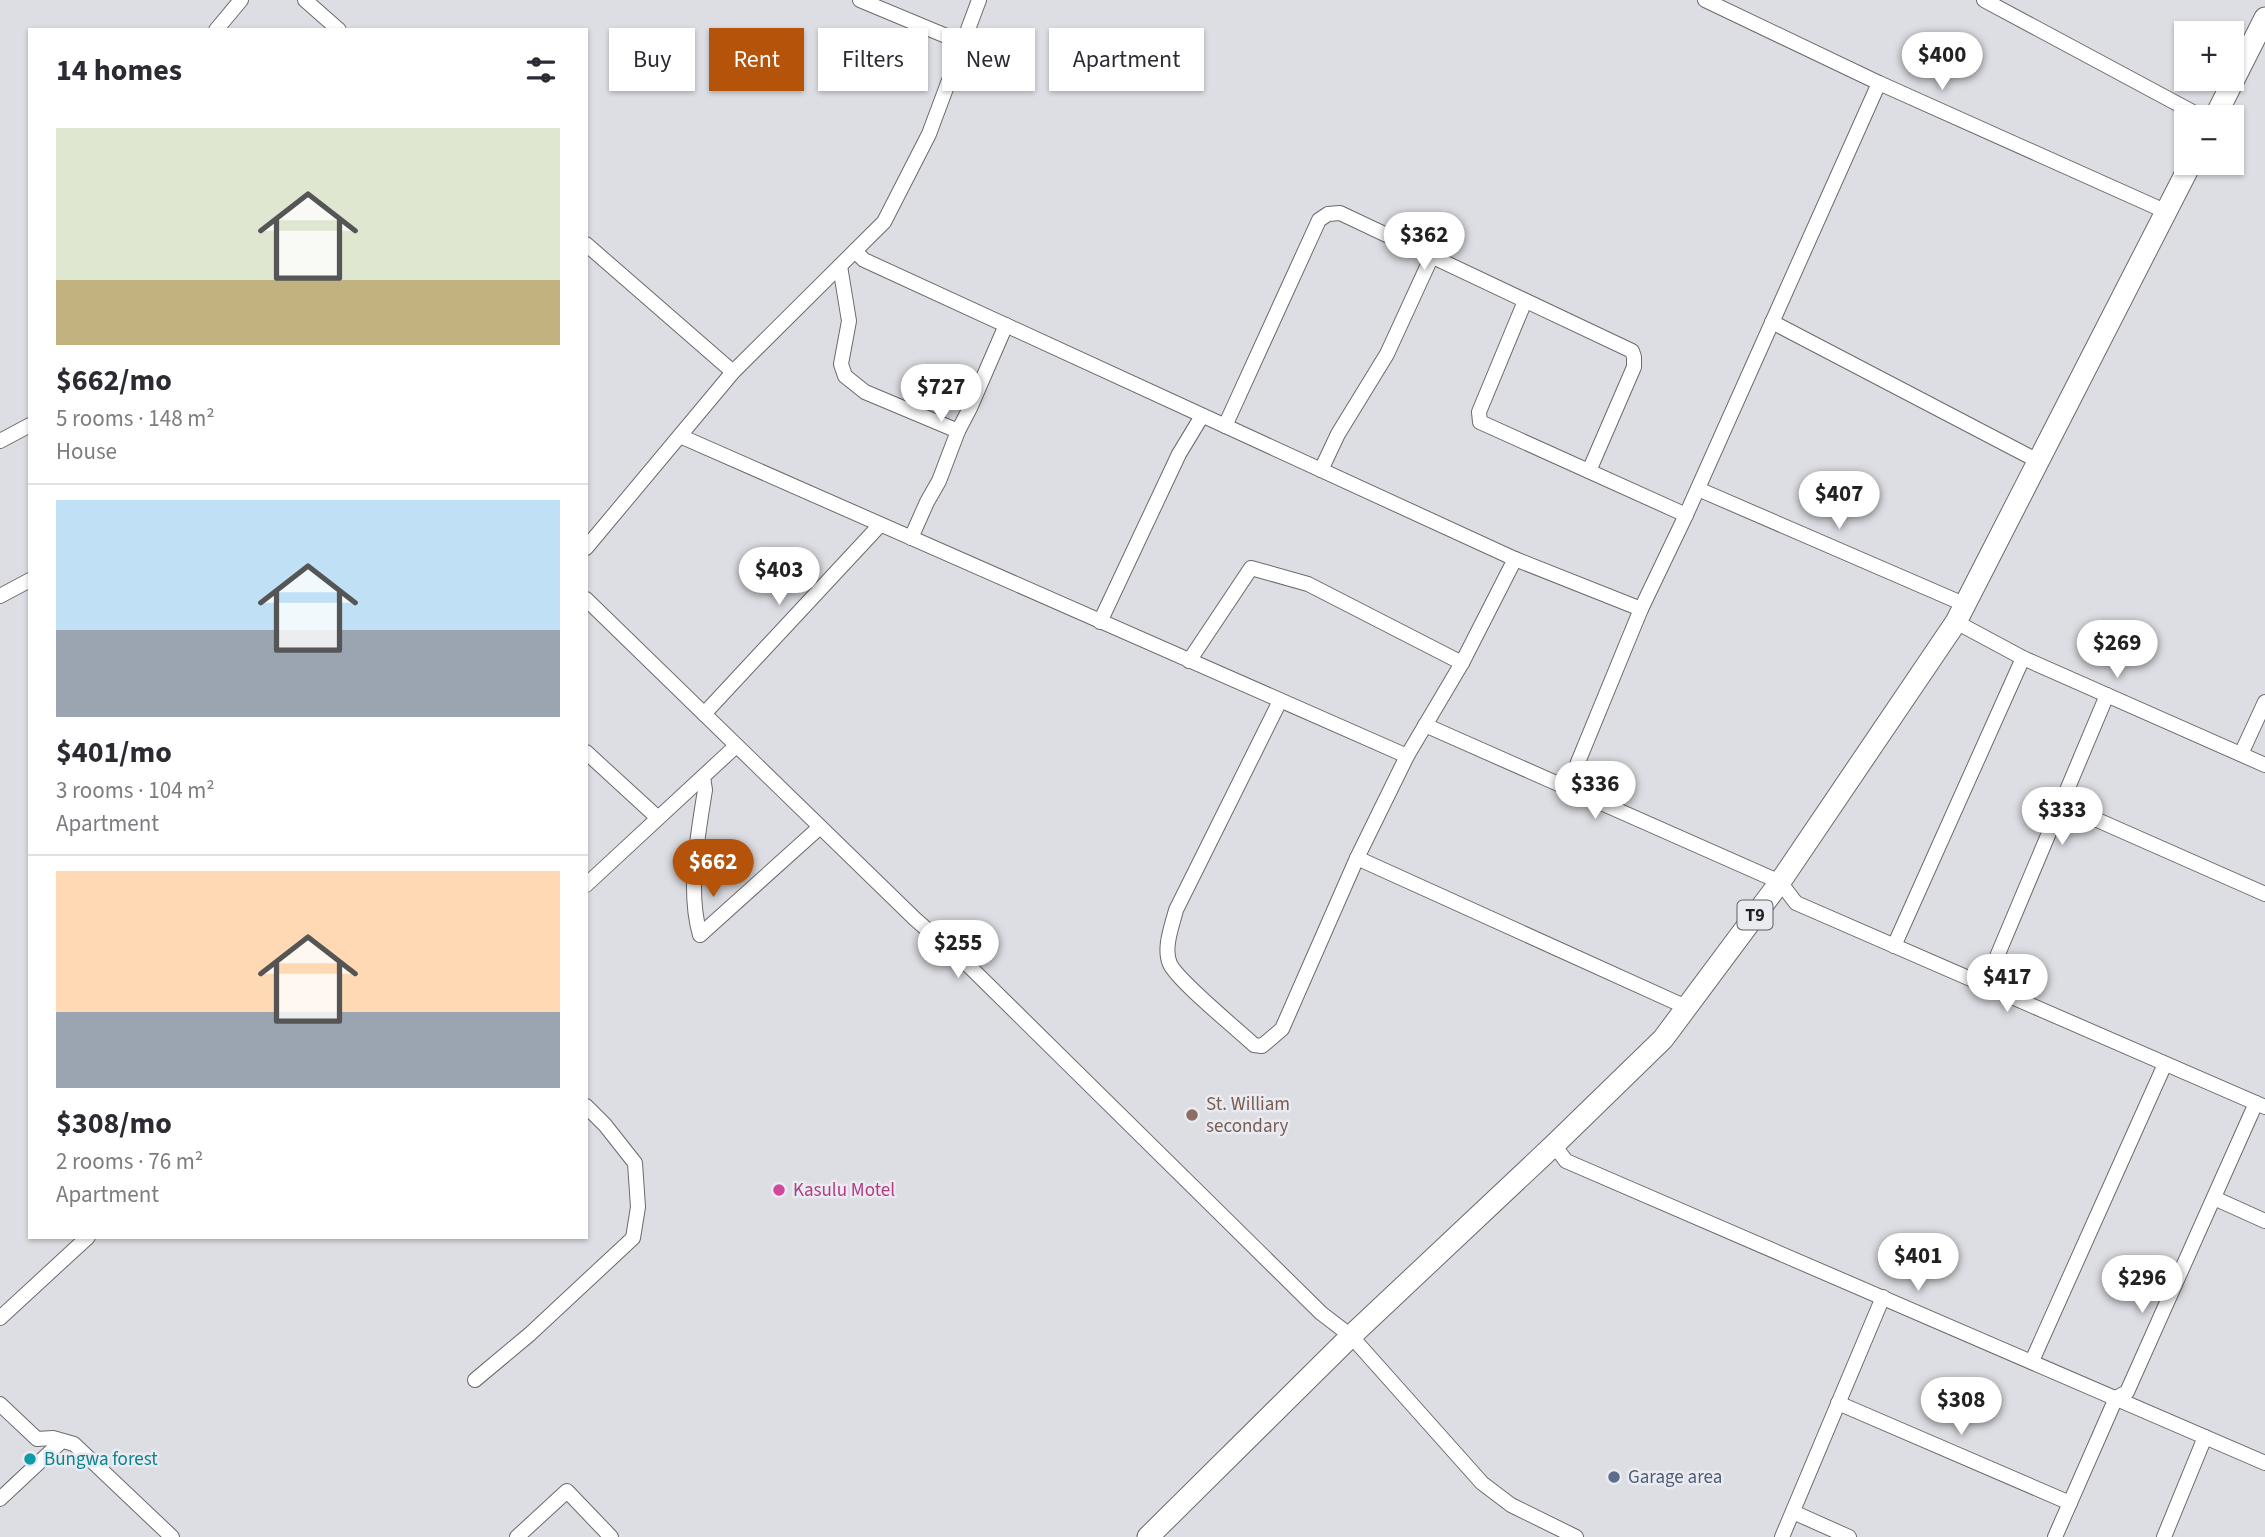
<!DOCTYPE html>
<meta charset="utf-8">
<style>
body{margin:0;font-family:"Source Sans 3",sans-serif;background:#f2f2f3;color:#2b2b33;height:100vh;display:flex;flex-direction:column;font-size:26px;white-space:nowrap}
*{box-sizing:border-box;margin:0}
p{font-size:23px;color:#7c7c81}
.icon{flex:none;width:38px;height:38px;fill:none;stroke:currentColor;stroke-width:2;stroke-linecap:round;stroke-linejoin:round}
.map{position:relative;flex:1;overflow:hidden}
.panel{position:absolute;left:28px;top:28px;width:560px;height:1211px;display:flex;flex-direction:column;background:#fff;border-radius:0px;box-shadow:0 2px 5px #0004}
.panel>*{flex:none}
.top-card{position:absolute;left:609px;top:28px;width:665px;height:63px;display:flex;gap:14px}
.fabs{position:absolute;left:2174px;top:21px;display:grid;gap:14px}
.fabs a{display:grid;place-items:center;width:70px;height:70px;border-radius:0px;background:#fff;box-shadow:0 2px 5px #0004;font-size:35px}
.price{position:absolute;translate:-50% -60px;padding:0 16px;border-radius:24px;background:#fff;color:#222;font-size:23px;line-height:46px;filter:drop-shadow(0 2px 4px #0008)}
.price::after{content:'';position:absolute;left:50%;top:42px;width:21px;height:16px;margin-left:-10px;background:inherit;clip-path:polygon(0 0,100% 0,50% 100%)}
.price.on{background:#b45309;color:#fff}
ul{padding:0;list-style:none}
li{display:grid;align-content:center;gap:14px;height:371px;padding:0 28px}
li+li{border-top:2px solid #e1e1e2}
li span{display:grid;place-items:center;height:217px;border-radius:0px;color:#555}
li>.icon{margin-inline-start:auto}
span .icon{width:126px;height:126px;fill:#fffc;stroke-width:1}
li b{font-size:30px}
h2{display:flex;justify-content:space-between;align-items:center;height:84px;padding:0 28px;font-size:30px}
.chip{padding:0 24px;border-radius:0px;background:#fff;box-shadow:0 2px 5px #0004;font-size:24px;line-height:63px}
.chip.on{background:#b45309;color:#fff}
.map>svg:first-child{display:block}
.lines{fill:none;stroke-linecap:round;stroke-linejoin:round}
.minor-casing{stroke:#6a6a6f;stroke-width:16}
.highway-casing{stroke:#6a6a6f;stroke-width:23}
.minor{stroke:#fff;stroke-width:14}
.highway{stroke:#fff;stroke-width:21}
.education-dot{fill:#8d6e63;stroke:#eaebf1;stroke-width:2.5}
.hotel-dot{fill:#d1479c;stroke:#eaebf1;stroke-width:2.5}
.culture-dot{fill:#0f9aa8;stroke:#eaebf1;stroke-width:2.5}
.service-dot{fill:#5c6f8a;stroke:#eaebf1;stroke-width:2.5}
.labels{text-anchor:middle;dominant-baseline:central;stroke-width:5;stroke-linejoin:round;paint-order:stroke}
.shield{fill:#eaebf1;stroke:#5d5e61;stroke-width:2}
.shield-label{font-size:18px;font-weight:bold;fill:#212123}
.education-label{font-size:19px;fill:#785e54;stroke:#eaebf1;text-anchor:start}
.hotel-label{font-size:19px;fill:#b23c85;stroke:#eaebf1;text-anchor:start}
.culture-label{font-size:19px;fill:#0d838f;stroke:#eaebf1;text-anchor:start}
.service-label{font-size:19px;fill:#4e5e75;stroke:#eaebf1;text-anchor:start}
</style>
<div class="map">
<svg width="2265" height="1537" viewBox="0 0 2265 1537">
<rect width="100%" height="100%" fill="#dddee3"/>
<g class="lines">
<g class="minor-casing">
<g id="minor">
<polyline points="305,0 339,30"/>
<polyline points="860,0 963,43"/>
<polyline points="1705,0 1879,83 2167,212"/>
<polyline points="1984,0 2202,117"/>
<polyline points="216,30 241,0"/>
<polyline points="586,244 733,372"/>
<polyline points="855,251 864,260 1515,559 1641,609"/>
<polyline points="840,266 849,321 841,364 845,376 865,392 958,431"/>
<polyline points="1525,301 1479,412 1480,422 1686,515"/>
<polyline points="1772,322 2040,462"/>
<polyline points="1225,426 1319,220 1328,214 1340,213 1632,351 1634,357 1634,367 1589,471"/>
<polyline points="680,436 1407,756"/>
<polyline points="0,441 30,425"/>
<polyline points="1321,470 1338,434 1387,354 1432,256"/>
<polyline points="1698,489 1966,605"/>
<polyline points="911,538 927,502 939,481 958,431 970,408 1006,325"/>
<polyline points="586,548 733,372 884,222 929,134 979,0"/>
<polyline points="0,596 30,580"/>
<polyline points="586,599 915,919 971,968 1321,1313 1351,1336 1482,1483 1511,1505 1576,1537"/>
<polyline points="1100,622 1179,454 1202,416"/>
<polyline points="1956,622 2023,658 2265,765"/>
<polyline points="1189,661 1251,568 1308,584 1462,663"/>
<path d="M1280 701 1176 910C1172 926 1163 948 1170 964 1178 981 1237 1029 1254 1045L1262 1046 1282 1029 1357 858 1407 756 1462 663 1515 559"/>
<polyline points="704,714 880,525"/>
<polyline points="1425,725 1780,882 1796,903 2265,1107"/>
<polyline points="586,752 658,818"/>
<polyline points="2241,754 2265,702"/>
<path d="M703 777 705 790C698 835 687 890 700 935L820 827"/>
<polyline points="1567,789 1641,609 1686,515 1879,83"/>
<polyline points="2061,804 2265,894"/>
<polyline points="1357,858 1686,1007"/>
<polyline points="586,885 736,746"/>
<polyline points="1894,946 2023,658"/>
<polyline points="1985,985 2107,695"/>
<polyline points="1554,1145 1566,1161 2265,1463"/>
<polyline points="2214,1198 2265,1221"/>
<polyline points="0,1318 88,1237"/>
<polyline points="2032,1361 2165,1064"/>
<polyline points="475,1380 530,1334 633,1238 638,1207 635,1163 605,1125 586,1106"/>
<polyline points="1838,1403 2070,1503"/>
<polyline points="0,1404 37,1439 53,1438 74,1444 172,1537"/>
<polyline points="0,1499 62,1441"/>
<polyline points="1793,1512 1849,1537"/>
<polyline points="517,1537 567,1491 611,1537"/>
<polyline points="1782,1537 1883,1297"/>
<polyline points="2055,1537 2116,1398 2127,1392 2256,1103"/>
<polyline points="2164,1537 2205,1437"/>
</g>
</g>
<g class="highway-casing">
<g id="highway">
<polyline points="2215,117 2265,18"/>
<polyline points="1148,1537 1351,1336 1554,1145 1663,1039 1780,882 1956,622 2191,163"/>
</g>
</g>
<use href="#minor" class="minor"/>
<use href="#highway" class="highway"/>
</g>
<circle class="education-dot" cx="1192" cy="1115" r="7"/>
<circle class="hotel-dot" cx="779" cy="1190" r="7"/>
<circle class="culture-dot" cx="30" cy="1459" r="7"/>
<circle class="service-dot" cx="1614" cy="1477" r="7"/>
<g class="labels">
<rect class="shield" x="1737.5" y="900.5" width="35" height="29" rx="5"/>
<g class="shield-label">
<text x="1755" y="915">T9</text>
</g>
<g class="education-label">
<text x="1206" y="1104">St. William<tspan x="1206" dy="22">secondary</tspan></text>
</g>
<g class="hotel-label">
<text x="793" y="1190">Kasulu Motel</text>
</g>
<g class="culture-label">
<text x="44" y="1459">Bungwa forest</text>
</g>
<g class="service-label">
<text x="1628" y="1477">Garage area</text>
</g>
</g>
</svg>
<div class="fabs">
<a>+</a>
<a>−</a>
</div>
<b class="price" style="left:1942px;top:92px">$400</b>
<b class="price" style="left:1424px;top:272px">$362</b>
<b class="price" style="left:941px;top:424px">$727</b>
<b class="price" style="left:1839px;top:531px">$407</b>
<b class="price" style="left:779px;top:607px">$403</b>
<b class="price" style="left:2117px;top:680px">$269</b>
<b class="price" style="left:1595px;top:821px">$336</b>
<b class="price" style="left:2062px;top:847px">$333</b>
<b class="price on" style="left:713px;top:899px">$662</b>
<b class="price" style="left:958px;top:980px">$255</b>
<b class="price" style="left:2007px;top:1014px">$417</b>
<b class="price" style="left:1918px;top:1293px">$401</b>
<b class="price" style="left:2142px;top:1315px">$296</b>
<b class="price" style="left:1961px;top:1437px">$308</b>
<div class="top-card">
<a class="chip">Buy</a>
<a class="chip on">Rent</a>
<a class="chip">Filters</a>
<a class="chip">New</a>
<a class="chip">Apartment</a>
</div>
<section class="panel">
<h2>14 homes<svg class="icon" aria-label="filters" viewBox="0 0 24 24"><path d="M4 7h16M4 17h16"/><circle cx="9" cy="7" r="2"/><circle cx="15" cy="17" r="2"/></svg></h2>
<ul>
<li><span style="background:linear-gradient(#dfe7d0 70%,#c2b280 0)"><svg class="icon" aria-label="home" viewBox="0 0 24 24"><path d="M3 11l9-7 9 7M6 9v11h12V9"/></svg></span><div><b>$662/mo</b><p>5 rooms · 148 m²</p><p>House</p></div></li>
<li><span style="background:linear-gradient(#bfe0f5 60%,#9aa5b1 0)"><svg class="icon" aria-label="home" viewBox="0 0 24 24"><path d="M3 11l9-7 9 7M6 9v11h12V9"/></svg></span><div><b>$401/mo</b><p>3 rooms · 104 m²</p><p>Apartment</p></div></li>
<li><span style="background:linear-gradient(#ffd9b3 65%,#9aa5b1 0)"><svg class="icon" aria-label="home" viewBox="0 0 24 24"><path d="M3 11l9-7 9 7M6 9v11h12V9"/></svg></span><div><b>$308/mo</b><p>2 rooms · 76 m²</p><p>Apartment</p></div></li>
</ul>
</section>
</div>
